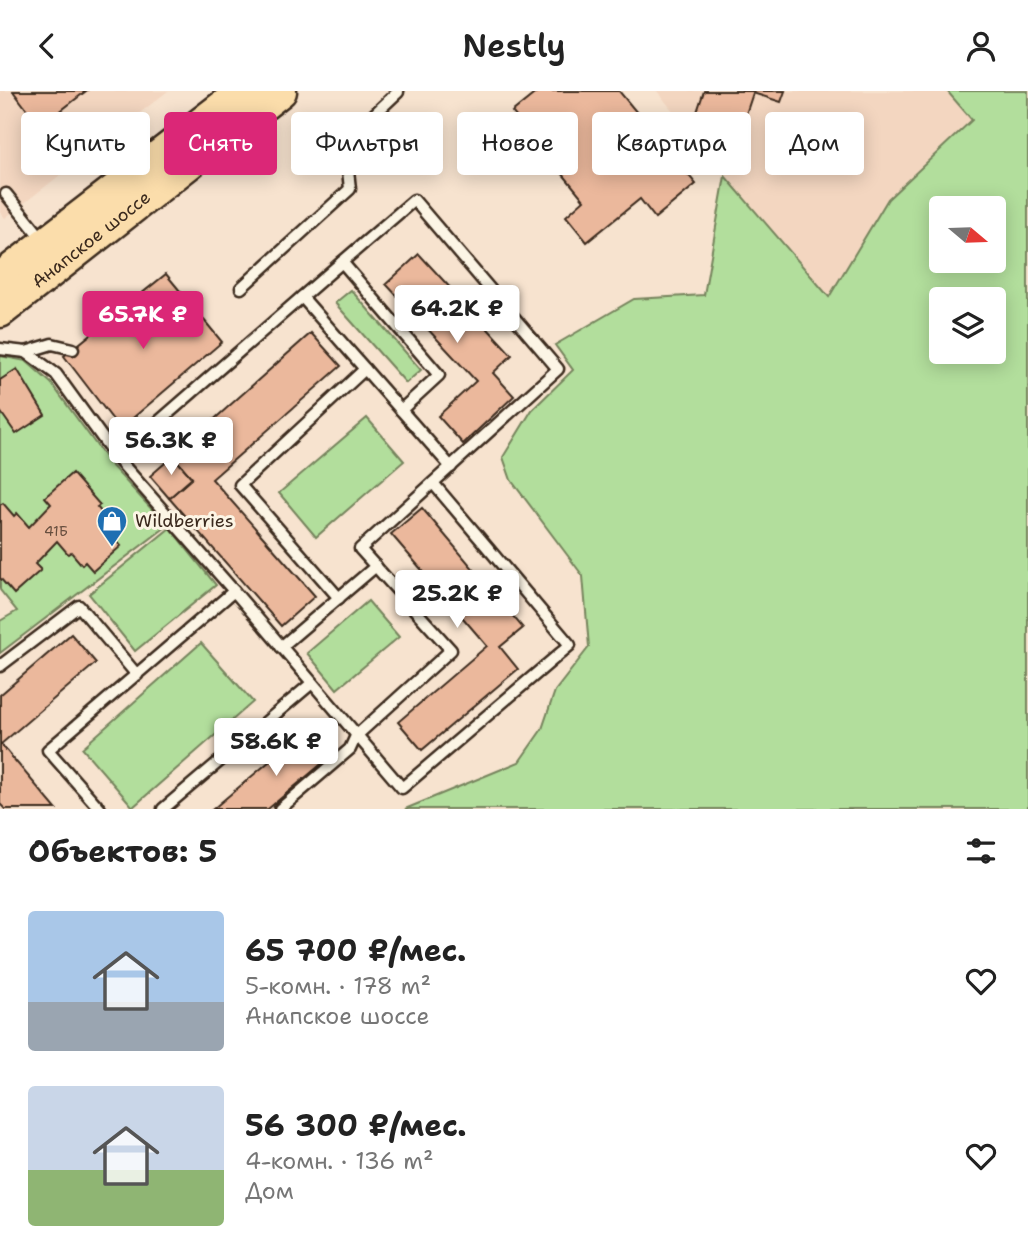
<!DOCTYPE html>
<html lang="ru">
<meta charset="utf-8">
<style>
body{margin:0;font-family:"Shantell Sans",sans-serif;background:#f6f6f6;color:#222;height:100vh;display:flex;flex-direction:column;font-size:26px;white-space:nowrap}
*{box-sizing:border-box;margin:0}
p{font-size:23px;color:#767676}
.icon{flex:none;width:38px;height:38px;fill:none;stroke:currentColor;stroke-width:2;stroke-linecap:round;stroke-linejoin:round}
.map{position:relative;height:718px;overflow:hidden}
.details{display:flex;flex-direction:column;background:#fff;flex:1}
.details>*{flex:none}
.guide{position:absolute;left:21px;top:21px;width:987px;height:63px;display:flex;gap:14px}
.needle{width:46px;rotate:109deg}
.buttons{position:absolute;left:929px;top:105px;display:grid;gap:14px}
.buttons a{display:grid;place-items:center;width:77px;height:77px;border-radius:7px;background:#fff;box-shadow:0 4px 18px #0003;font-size:35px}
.price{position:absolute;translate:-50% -60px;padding:0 16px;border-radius:7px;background:#fff;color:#222;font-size:23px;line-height:46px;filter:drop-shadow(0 2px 4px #0008)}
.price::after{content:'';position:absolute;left:50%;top:42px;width:21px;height:16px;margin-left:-10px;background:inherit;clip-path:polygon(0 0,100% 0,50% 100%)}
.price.on{background:#db2777;color:#fff}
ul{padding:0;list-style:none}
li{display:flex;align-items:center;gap:21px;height:175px;padding:0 28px}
li span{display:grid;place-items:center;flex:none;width:196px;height:140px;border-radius:7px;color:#555}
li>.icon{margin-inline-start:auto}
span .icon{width:84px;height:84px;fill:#fffc;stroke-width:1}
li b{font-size:30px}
h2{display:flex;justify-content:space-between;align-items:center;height:84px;padding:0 28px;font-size:30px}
.tag{padding:0 24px;border-radius:7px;background:#fff;box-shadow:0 4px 18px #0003;font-size:24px;line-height:63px}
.tag.on{background:#db2777;color:#fff}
header{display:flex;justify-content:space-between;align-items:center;height:91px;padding:0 28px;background:#fff;font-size:32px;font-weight:600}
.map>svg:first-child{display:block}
.built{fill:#f3d6c0}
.green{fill:#b2de9c;stroke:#76845d;stroke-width:2;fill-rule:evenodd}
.building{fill:#ebb89c;stroke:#3b2a1e;stroke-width:2}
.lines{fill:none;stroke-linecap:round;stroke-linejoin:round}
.service-casing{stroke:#3b2a1e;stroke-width:15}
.trunk-casing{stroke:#3b2a1e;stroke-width:37}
.service{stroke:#fcf5e5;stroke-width:10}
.trunk{stroke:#fbddab;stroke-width:32}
.labels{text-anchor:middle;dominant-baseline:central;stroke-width:6;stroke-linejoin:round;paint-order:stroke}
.number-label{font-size:14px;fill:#674e3e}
.street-label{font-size:18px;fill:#3b2a1e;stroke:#fcf5e5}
.poi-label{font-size:18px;fill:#3b2a1e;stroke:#fcf5e5;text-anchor:start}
</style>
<header><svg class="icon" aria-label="back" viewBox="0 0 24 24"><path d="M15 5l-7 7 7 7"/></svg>Nestly<svg class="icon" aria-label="person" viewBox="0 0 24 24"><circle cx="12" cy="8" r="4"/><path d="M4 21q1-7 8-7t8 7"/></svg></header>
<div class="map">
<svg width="1028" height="718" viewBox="0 0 1028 718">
<rect width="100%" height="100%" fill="#f7e3cf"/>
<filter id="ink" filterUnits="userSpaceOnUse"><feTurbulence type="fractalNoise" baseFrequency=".0143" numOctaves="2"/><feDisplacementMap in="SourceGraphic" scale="14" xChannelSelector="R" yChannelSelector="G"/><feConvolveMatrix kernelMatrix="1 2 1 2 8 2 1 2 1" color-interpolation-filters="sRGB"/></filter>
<g filter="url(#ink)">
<g class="built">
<polygon points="0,0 168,0 5,127 0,121"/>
<polygon points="657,0 947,0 972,29 888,108 829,207 725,85"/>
</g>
<g class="green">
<path d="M947 0H1028V718H405L519 671 542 638 555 600 589 556 583 485 511 389 503 366 532 319 573 279 555 254 634 208 704 204 725 85 829 206 888 108 972 29ZM942 117H994V170H942ZM942 208H994V261H942Z"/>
<polygon points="351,199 421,279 406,292 335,212"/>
<polygon points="0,265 26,270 51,292 111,374 167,435 0,562 0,530 17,520 0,499"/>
<polygon points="367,327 404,370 316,446 279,402"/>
<polygon points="170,437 216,494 135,560 89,503"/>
<polygon points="368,510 399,546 337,598 307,562"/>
<polygon points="201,552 253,611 133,716 82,657"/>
</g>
<g class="building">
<polygon points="13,0 86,0 40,36"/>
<polygon points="538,0 619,0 696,93 655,127 640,108 587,151 566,125 584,109 512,21"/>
<polygon points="704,0 785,0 781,11 753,2 742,35 697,21"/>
<polygon points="419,163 512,264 493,282 514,305 463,353 438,325 476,290 386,193"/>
<polygon points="166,183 222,251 120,338 64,265"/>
<polygon points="311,242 341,275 212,388 315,505 281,535 169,407 192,387 173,365"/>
<polygon points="17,278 45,324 16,343 0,320 0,289"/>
<polygon points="173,365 192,387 169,407 150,385"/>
<polygon points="72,382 100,414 97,416 107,428 105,431 116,444 113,446 121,455 93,480 85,471 82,474 71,461 68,463 57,450 35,473 41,479 14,503 0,487 0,414 3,412 14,425 17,422 29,436 51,413 45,406"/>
<polygon points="422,417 523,537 500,556 518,578 422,659 398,631 487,555 391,443"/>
<polygon points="71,543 96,572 1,653 56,718 5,718 0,713 0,604"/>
<polygon points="302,643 325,670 268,718 213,718"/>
</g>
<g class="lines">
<g class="service-casing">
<g id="service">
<polyline points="6,103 43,149"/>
<polyline points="241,197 350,98 345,51 398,1"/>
<polyline points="302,206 365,278 240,394 339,507"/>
<polyline points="0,258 26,261 56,283 117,367 342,171 439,284 401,319 451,376"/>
<polyline points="26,261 52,253 73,258"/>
<polyline points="365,278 401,319"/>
<polyline points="117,367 234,500"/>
<polyline points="281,556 376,475"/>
<polyline points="0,575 79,515 137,584"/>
<polyline points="100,718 48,659 234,500 402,697 570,554 433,392"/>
<polyline points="163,718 312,592"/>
<polyline points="280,718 350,658 356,645 451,559 360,458 558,278 414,109 342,171"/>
</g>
</g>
<g class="trunk-casing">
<g id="trunk">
<polyline points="0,188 244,0"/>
<path id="s1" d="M0 220 280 0"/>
</g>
</g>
<use href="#service" class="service"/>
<use href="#trunk" class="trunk"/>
</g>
</g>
<defs>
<g id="shop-pin" transform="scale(1.575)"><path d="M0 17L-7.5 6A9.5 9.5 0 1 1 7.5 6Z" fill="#1f6fb2" stroke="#fcf5e5"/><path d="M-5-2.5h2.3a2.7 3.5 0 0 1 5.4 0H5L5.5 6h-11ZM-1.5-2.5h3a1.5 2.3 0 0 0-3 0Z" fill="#fff"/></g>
</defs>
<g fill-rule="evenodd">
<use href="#shop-pin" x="112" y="430"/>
</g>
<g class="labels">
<g class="number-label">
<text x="56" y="440">41Б</text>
</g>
<g class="street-label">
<text stroke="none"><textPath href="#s1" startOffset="116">Анапское шоссе</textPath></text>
</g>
<g class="poi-label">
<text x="135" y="430">Wildberries</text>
</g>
</g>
</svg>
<div class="buttons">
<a><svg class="needle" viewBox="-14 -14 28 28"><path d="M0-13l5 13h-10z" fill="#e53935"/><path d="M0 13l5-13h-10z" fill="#767676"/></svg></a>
<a><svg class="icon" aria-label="layers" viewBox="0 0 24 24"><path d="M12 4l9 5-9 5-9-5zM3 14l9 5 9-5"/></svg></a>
</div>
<b class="price" style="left:457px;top:254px">64.2K ₽</b>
<b class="price on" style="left:143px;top:260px">65.7K ₽</b>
<b class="price" style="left:171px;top:386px">56.3K ₽</b>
<b class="price" style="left:457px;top:539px">25.2K ₽</b>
<b class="price" style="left:276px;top:687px">58.6K ₽</b>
<div class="guide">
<a class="tag">Купить</a>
<a class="tag on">Снять</a>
<a class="tag">Фильтры</a>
<a class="tag">Новое</a>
<a class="tag">Квартира</a>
<a class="tag">Дом</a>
</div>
</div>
<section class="details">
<h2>Объектов: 5<svg class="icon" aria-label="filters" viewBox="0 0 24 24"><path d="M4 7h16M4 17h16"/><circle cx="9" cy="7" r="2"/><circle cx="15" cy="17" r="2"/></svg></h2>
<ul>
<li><span style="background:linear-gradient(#a9c7e8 65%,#9aa5b1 0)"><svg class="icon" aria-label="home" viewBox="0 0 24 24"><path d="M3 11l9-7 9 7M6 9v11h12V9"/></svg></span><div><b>65 700 ₽/мес.</b><p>5-комн. · 178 m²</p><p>Анапское шоссе</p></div><svg class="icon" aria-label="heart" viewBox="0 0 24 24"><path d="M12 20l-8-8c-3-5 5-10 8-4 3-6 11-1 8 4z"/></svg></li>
<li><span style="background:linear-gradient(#c9d6e8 60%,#8fb573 0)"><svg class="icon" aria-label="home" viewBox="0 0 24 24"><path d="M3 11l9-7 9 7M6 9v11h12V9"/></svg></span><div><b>56 300 ₽/мес.</b><p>4-комн. · 136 m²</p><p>Дом</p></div><svg class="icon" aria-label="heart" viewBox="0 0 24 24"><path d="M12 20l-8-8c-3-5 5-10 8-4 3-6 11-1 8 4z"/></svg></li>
</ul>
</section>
